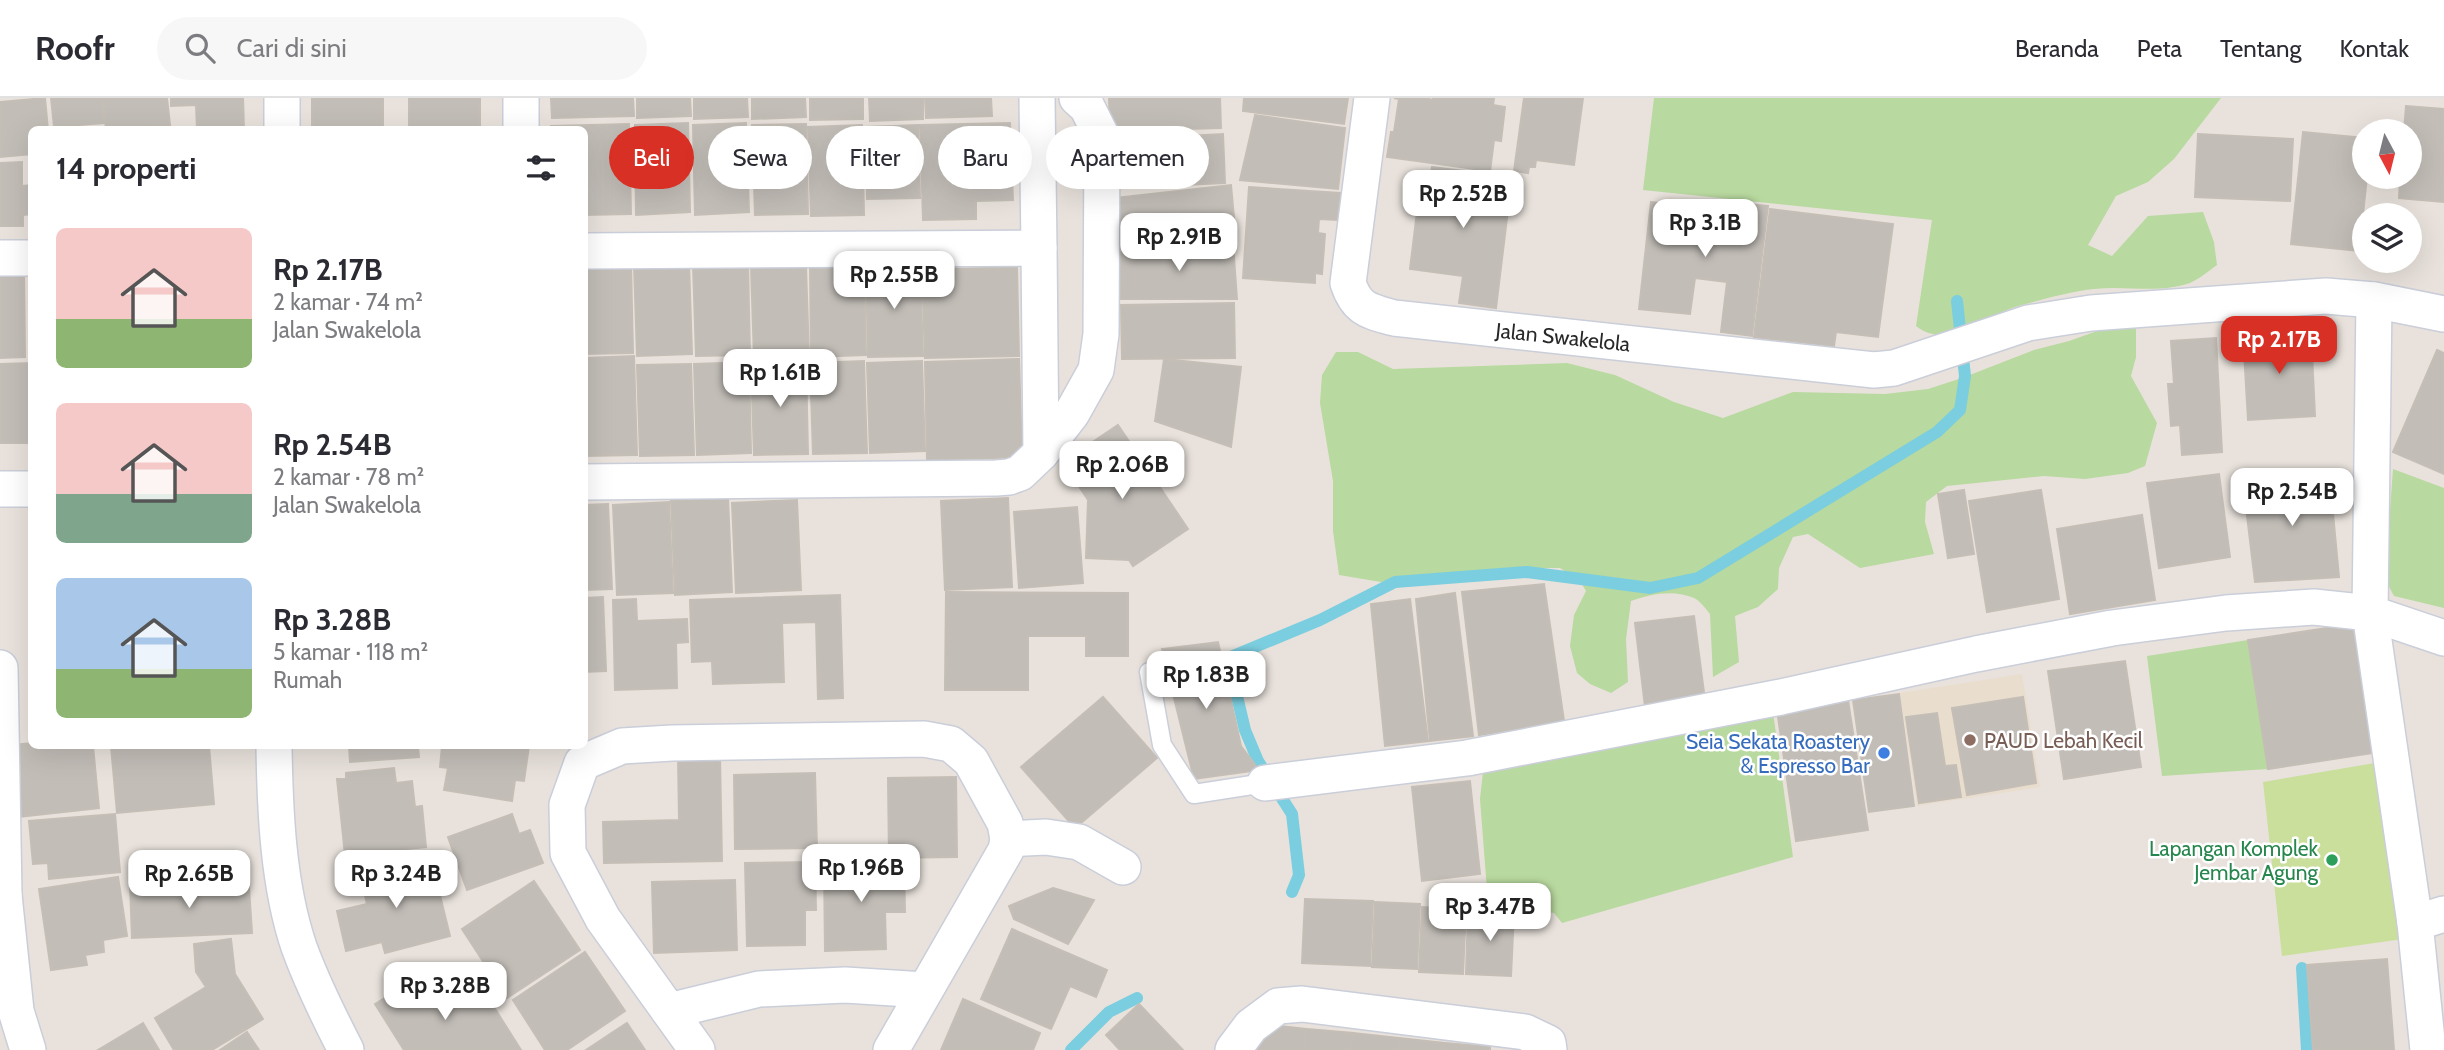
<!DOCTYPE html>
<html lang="id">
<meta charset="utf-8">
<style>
body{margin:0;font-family:Cabin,sans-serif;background:#f7f7f7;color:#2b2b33;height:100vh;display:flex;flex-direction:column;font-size:26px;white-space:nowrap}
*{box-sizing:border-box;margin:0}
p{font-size:23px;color:#7c7c81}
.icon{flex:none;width:38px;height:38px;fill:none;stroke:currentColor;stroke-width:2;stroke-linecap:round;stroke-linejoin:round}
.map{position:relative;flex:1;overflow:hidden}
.sheet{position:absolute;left:28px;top:28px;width:560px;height:623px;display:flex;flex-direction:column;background:#fff;border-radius:10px;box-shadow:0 7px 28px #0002}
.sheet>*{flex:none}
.top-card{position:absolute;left:609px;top:28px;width:665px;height:63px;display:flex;gap:14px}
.needle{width:46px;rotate:173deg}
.controls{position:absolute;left:2352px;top:21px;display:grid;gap:14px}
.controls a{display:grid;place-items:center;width:70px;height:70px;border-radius:50%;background:#fff;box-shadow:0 7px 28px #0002;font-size:35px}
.price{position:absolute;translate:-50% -60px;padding:0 16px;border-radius:14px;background:#fff;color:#222;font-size:23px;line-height:46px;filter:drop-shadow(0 2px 4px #0008)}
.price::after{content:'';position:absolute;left:50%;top:42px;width:21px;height:16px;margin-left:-10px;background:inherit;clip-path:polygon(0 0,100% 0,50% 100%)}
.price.on{background:#d93025;color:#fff}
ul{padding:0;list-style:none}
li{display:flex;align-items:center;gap:21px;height:175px;padding:0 28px}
li span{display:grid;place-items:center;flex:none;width:196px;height:140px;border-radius:10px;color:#555}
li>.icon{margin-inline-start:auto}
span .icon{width:84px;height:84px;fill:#fffc;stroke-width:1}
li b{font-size:30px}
h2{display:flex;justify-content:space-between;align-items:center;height:84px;padding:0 28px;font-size:30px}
.tag{padding:0 24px;border-radius:32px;background:#fff;box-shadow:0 7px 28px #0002;font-size:24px;line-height:63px}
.tag.on{background:#d93025;color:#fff}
header{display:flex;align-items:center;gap:42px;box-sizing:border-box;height:98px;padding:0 35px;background:#fff;border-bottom:2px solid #e1e1e2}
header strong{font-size:33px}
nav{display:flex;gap:38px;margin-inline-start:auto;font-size:24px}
.search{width:490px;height:63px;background:#f7f7f7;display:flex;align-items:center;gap:18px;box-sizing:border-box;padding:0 24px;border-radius:38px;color:#7c7c81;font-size:26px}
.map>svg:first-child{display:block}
.education{fill:#e9ddcd}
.green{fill:#b8d99f}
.pitch{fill:#c9df9b}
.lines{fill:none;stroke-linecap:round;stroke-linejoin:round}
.stream{stroke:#7bcedf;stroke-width:12}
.building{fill:#c2bdb7;stroke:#c4beb6;stroke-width:2}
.lane-casing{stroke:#caced9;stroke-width:21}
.street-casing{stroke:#caced9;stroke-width:38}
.lane{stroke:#fff;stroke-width:18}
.street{stroke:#fff;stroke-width:35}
.education-dot{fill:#8d6e63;stroke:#fff;stroke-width:2.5}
.shop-dot{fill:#3f7fe0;stroke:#fff;stroke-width:2.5}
.leisure-dot{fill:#2e9e5b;stroke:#fff;stroke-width:2.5}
.labels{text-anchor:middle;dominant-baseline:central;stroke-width:5;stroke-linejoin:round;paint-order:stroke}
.street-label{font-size:21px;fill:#282828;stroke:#fff}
.education-label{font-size:21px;fill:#785e54;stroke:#fff;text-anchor:start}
.shop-label{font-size:21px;fill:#366cbe;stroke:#fff;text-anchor:end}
.leisure-label{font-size:21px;fill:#27864d;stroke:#fff;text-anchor:end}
</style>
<header>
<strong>Roofr</strong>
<div class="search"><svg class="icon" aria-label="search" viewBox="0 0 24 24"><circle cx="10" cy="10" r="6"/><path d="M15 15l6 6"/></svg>Cari di sini</div>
<nav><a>Beranda</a><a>Peta</a><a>Tentang</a><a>Kontak</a></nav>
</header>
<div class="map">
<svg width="2444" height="952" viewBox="0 0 2444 952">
<rect width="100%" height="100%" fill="#e9e2dc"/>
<polygon class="education" points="2022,576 2040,689 1917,708 1900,595"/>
<g class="green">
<path d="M1654 0H2221L2174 61 2148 84 2116 98 2088 147 2112 158 2148 118 2203 114 2214 144 2217 167C2209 173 2199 181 2190 185 2159 196 2126 187 2094 191 2071 193 2037 203 2015 209 1984 219 1948 253 1916 228L1932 122 1643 92Z"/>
<path d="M2117 226 2136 231V259L2131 278 2157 325 2145 368 2128 375 2085 381 2044 378 1947 388 1926 404 1925 424 1934 456 1860 470 1808 436 1793 439 1779 470 1778 491 1758 509 1735 518 1739 564 1713 579 1710 516C1706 511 1700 503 1694 500 1674 491 1650 496 1631 503L1626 541 1628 584 1611 595 1590 586 1577 575 1570 548 1574 517 1586 493 1580 483 1560 470H1527L1399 487 1339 477 1333 433V383L1320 305 1322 277 1336 254H1358L1393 271 1567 265 1615 277 1674 304 1723 320 1793 294 1885 296 1928 291 1962 280 2034 252 2069 243Z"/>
<polygon points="2393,371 2444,390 2444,510 2394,498 2385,481"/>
<polygon points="2248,542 2268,671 2162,678 2147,558"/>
<polygon points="1773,614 1793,759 1562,825 1554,815 1488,805 1480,701 1483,674"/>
</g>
<polygon class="pitch" points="2381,664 2403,841 2282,858 2263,684"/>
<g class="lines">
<g class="stream">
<polyline points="1292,794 1299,777 1292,716 1258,663 1245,632 1231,573 1233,558 1320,522 1395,484 1527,474 1650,490 1698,480 1937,334 1960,312 1965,278 1957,203"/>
<polyline points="2302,870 2307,952"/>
<polyline points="1071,952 1109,914 1137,900"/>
</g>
</g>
<g class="building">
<polygon points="45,0 48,32 32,32 32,56 0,59 0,4"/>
<polygon points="51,0 102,0 104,25 54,29"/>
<polygon points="103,0 167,0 170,27 106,32"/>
<polygon points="171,0 243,0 244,32 197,32 196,7 171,8"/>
<rect x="312" y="0" width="71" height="32"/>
<rect x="409" y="0" width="71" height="32"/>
<polygon points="551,0 633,0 634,18 552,20"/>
<polygon points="637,0 690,0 691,18 637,20"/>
<polygon points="694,0 747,0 748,19 694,21"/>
<polygon points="752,0 805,0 806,19 752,21"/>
<polygon points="810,0 863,0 863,21 810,22"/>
<polygon points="869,0 923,0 923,21 870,23"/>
<polygon points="925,0 991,0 992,18 926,20"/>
<polygon points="1109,0 1220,0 1221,30 1110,33"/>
<polygon points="1244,0 1348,0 1344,26 1243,13"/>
<polygon points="1425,0 1433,2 1433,0 1494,0 1493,7 1505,9 1501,43 1494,42 1490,73 1387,59 1391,34 1394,34 1399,1 1394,0"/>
<polygon points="1524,0 1583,0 1574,67 1536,62 1535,69 1529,69 1528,75 1514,73"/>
<polygon points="2406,8 2444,11 2444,104 2399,100 2400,79 2410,79 2410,33 2404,33"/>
<polygon points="1255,17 1345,30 1338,91 1240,82"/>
<polygon points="688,25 690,114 636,117 635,27"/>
<polygon points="746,25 749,114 695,117 693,27"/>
<polygon points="1010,25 1013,102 976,103 976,121 923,122 920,27"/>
<polygon points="629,26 631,116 584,117 584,32 551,32 551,28"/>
<polygon points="806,26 808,116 755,117 752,27"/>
<polygon points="862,27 864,117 811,118 808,29"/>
<polygon points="918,27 920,100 867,101 865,29"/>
<polygon points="2303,34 2364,40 2364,79 2367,79 2359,153 2291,146"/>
<polygon points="1223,36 1225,85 1116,90 1114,42"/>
<polygon points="2198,36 2293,41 2290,103 2195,99"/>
<polygon points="22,64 22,88 32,87 32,116 23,117 23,128 0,128 0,65"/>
<polygon points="1432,69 1512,79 1496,210 1459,205 1463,178 1410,171 1422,73 1431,74"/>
<polygon points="1231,87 1236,141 1121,151 1116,100"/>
<polygon points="1249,89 1340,95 1338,122 1319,121 1318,135 1325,136 1322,176 1315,175 1315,185 1243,180"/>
<polygon points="1651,104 1735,114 1736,105 1768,108 1752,238 1721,234 1727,184 1695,180 1690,216 1639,211"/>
<polygon points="1770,111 1893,126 1878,239 1836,234 1834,248 1754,239"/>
<polygon points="1233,146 1237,201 1121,201 1118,154"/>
<polygon points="689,165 692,256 637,258 634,167"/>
<polygon points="748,165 750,257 696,258 693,167"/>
<polygon points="631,166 633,255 584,256 584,168"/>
<polygon points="864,166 866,257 811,259 810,168"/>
<polygon points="920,166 923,258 868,259 866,168"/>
<polygon points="806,168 809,259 754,261 751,169"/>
<polygon points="1017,169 1019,258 925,260 922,172"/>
<polygon points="24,174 25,259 0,260 0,175"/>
<polygon points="1234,205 1235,260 1122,261 1121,207"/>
<polygon points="2311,234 2315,318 2248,322 2243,237"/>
<polygon points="2216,240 2222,354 2182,357 2180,327 2171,328 2168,286 2174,286 2171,243"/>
<polygon points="2437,252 2444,255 2444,376 2393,354"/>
<polygon points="634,258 637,357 584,358 584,260"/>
<polygon points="1019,261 1022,359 927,362 925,264"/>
<polygon points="1164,261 1241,269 1231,349 1155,323"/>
<polygon points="864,263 867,355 813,356 810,265"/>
<polygon points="922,263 925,353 870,355 867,265"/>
<polygon points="749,264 751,355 697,357 694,266"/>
<polygon points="806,264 808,356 754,357 751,266"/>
<polygon points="32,265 32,345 0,345 0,266"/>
<polygon points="691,266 694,357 640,358 637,267"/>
<polygon points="1118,327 1188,431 1133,468 1129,462 1086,460 1088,402 1063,364"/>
<polygon points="2329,373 2339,479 2255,484 2243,385"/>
<polygon points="2219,376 2230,459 2159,470 2147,385"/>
<polygon points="1964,392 1974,456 1948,460 1938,396"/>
<polygon points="2041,392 2059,501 1987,514 1969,403"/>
<polygon points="728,400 732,494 675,497 671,403"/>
<polygon points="1008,400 1012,489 945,492 941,403"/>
<polygon points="797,402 801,492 736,495 732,405"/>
<polygon points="669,404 673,495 617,497 613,407"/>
<polygon points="608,406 612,491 584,492 584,407"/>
<polygon points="1077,409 1083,485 1019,490 1014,414"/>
<polygon points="2142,417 2155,502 2070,516 2057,431"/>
<polygon points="1544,486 1564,623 1479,637 1462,494"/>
<polygon points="946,494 1128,495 1128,558 1086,558 1086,538 1028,538 1028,592 945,592"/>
<polygon points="1455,495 1473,638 1430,643 1416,501"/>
<polygon points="840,497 843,600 818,601 816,524 782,525 784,584 713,586 712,563 692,564 690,502"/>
<polygon points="603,499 606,573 584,574 584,500"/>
<polygon points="636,501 637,523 687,521 688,544 676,545 677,590 615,592 613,502"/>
<polygon points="1410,501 1428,643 1385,648 1371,506"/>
<polygon points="1694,518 1705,602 1645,609 1635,525"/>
<polygon points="2353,526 2373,655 2268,671 2248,542"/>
<polygon points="1218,544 1241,648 1259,672 1194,681 1162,551"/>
<polygon points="2125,563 2141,669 2064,681 2048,573"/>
<polygon points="1899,596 1914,708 1869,714 1853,602"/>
<polygon points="1103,599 1157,660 1075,730 1021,669"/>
<polygon points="2023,599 2036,685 1967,697 1952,610"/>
<polygon points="1848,602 1868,732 1796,743 1777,612"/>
<polygon points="1937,615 1945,668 1956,667 1961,699 1919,705 1906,619"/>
<polygon points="32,645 32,648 93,648 99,710 19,719 12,647"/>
<polygon points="111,648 209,648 214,706 117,715"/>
<polygon points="349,648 418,648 419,659 350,664"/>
<polygon points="442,648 529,648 524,683 515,682 512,703 444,692 448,670 440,669"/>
<polygon points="720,658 722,763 604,765 603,724 679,722 678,659"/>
<polygon points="394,670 396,685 412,683 415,709 422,708 426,749 345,757 337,681 346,681 346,675"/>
<polygon points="815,675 817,750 735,751 734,677"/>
<polygon points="956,679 957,759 889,760 888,680"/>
<polygon points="1470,683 1480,776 1422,783 1412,689"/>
<polygon points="115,716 120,774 49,781 48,765 33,766 29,723"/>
<polygon points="512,716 519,736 530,732 543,765 467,792 448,739"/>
<polygon points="421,762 425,779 435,777 450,838 385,855 382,844 346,853 337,813 367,806 360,776"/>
<polygon points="815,764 816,812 805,812 805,847 747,848 745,765"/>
<polygon points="904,766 905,814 885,814 886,851 825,853 824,767"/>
<polygon points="118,779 127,838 103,842 104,854 85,857 87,867 51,872 39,791"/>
<polygon points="214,782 214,790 249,789 252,835 132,840 130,786"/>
<polygon points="735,782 737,852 654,855 652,784"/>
<polygon points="534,783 580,852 507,900 462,831"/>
<polygon points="1053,790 1094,802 1068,846 1014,821 1009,808"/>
<polygon points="1305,801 1373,803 1370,868 1302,865"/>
<polygon points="1375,804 1420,806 1417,871 1372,869"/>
<polygon points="1422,809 1466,812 1463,876 1419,874"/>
<polygon points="1468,812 1514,814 1511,878 1466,876"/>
<polygon points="1012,831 1107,872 1096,899 1070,888 1051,931 981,901"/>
<polygon points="231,841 235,876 263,921 212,952 174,952 155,920 206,889 196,874 194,846"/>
<polygon points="585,854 625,913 567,952 545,952 513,902"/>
<polygon points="2387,861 2394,952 2313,952 2307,867"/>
<polygon points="417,880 437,913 480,887 521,952 404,952 375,906"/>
<polygon points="963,901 1040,935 1033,952 941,952"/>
<polygon points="1139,906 1183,952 1120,952 1106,937"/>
<polygon points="143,925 159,952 98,952"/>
<polygon points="627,925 645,952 586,952"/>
<polygon points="1261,926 1306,931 1304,952 1258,952"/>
<polygon points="1307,931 1353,935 1351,952 1305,952"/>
<polygon points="247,934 259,952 220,952"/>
<polygon points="1353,935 1398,940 1397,952 1351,952"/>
<polygon points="1399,940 1444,945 1443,952 1398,952"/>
<polygon points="1445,945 1490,949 1490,952 1444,952"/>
</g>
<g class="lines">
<g class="lane-casing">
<polyline id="lane" points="1149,574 1162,647 1194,696 1265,685"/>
</g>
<g class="street-casing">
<g id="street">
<path d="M1372 0 1348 185C1357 212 1369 213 1394 220L1874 272 1894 270 2028 225 2091 215 2326 198 2374 202 2444 216"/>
<polyline points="282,32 282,0"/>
<polyline points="521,32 521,0"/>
<polyline points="1039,150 1041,355"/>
<polyline points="584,153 1039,150 1037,0"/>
<polyline points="0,160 32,160"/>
<polyline points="2374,202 2370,515 2444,540"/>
<polyline points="584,384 996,380 1009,379 1020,375 1041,355 1072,315 1096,272 1101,236 1102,39 1087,9 1077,0"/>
<polyline points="0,391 32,391"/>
<polyline points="0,570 4,797"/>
<path d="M274 648C275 713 278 787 299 849 312 885 329 919 346 952"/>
<polyline points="1265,685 1467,660 1781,599 1976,556 2112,530 2226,515 2314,509 2370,515 2415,825"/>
<polyline points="1008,741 1046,739 1079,744 1123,769"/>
<polyline points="0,797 4,797 16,913 28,952"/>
<polyline points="669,913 759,891 845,887 925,892"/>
<polyline points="697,952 603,821 568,755 567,707 582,665 622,648 672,645 924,641 951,646 971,663 1005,725 1008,741 1006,752 891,952"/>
<polyline points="1233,952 1251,928 1278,908 1302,906 1525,934 1548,945 1549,952"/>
<polyline points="2428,952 2415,825 2444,816"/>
</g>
</g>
<use href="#lane" class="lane"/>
<use href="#street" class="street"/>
</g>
<circle class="education-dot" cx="1970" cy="642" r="7"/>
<circle class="shop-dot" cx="1884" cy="655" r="7"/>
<circle class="leisure-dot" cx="2332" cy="762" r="7"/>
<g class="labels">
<g class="street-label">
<text transform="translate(1563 239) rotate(6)">Jalan Swakelola</text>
</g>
<g class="education-label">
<text x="1984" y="642">PAUD Lebah Kecil</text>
</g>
<g class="shop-label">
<text x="1870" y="643">Seia Sekata Roastery<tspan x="1870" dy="24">&amp; Espresso Bar</tspan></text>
</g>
<g class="leisure-label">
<text x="2318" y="750">Lapangan Komplek<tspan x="2318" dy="24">Jembar Agung</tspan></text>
</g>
</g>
</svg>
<div class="controls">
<a><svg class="needle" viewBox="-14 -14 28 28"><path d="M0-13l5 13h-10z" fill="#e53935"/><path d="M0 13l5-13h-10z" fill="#7c7c81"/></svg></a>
<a><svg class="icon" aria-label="layers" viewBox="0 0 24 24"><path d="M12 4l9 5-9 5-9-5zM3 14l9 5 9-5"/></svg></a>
</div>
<b class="price" style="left:1463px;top:132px">Rp 2.52B</b>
<b class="price" style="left:1705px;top:161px">Rp 3.1B</b>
<b class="price" style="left:1179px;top:175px">Rp 2.91B</b>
<b class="price" style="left:894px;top:213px">Rp 2.55B</b>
<b class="price on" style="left:2279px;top:278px">Rp 2.17B</b>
<b class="price" style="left:780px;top:311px">Rp 1.61B</b>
<b class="price" style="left:1122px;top:403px">Rp 2.06B</b>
<b class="price" style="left:2292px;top:430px">Rp 2.54B</b>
<b class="price" style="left:1206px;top:613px">Rp 1.83B</b>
<b class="price" style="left:861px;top:806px">Rp 1.96B</b>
<b class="price" style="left:189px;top:812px">Rp 2.65B</b>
<b class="price" style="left:396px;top:812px">Rp 3.24B</b>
<b class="price" style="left:1490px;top:845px">Rp 3.47B</b>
<b class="price" style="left:445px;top:924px">Rp 3.28B</b>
<div class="top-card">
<a class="tag on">Beli</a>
<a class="tag">Sewa</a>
<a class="tag">Filter</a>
<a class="tag">Baru</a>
<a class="tag">Apartemen</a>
</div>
<section class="sheet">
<h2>14 properti<svg class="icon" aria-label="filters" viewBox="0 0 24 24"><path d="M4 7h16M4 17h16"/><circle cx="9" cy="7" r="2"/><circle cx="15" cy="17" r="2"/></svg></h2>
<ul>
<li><span style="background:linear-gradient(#f6c9c9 65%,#8fb573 0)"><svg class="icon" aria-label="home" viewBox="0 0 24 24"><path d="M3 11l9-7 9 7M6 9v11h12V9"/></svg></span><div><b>Rp 2.17B</b><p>2 kamar · 74 m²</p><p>Jalan Swakelola</p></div></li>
<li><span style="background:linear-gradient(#f6c9c9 65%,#7fa58c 0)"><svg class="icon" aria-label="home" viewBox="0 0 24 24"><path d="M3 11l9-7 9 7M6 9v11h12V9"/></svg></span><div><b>Rp 2.54B</b><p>2 kamar · 78 m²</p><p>Jalan Swakelola</p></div></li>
<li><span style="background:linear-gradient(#a9c7e8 65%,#8fb573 0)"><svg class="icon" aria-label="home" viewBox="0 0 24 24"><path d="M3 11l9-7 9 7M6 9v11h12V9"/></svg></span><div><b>Rp 3.28B</b><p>5 kamar · 118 m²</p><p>Rumah</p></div></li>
</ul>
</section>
</div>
